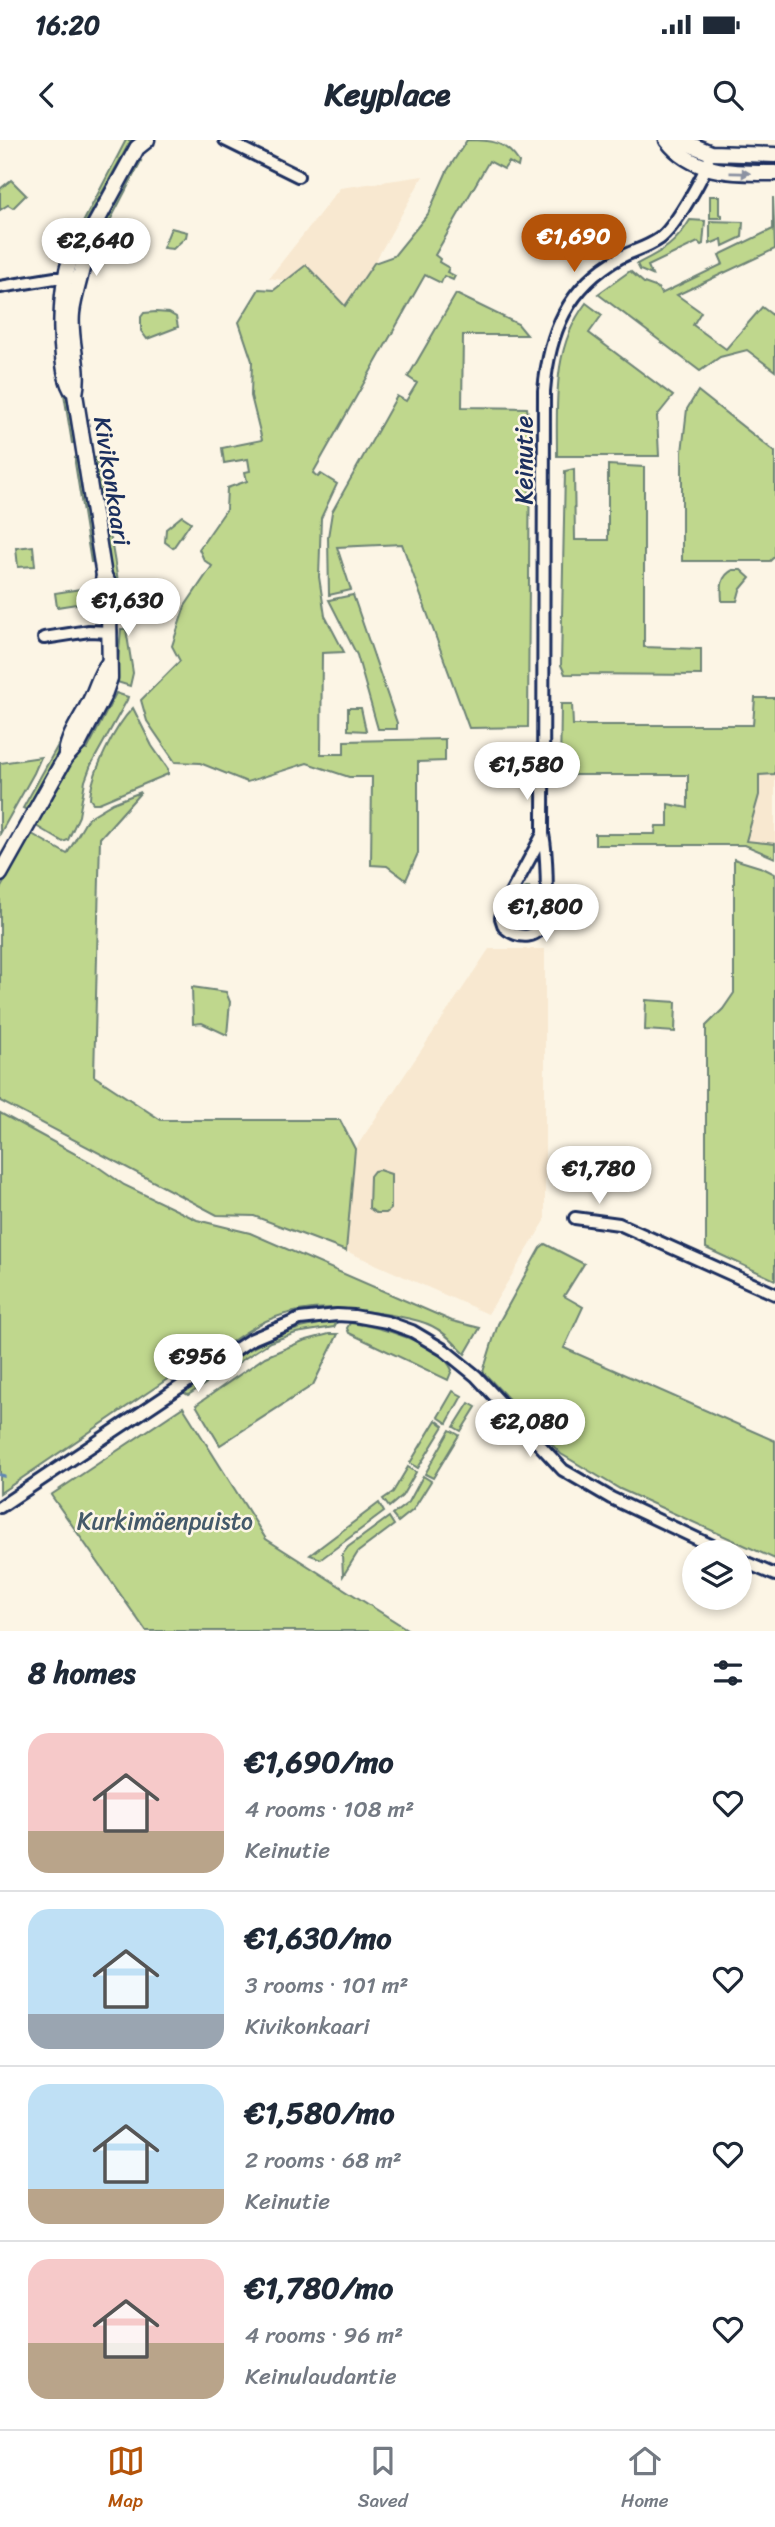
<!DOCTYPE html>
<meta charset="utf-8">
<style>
body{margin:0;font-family:Sriracha,sans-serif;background:#f6f6f7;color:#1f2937;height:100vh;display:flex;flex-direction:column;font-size:26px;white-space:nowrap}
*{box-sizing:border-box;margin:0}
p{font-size:23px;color:#747a83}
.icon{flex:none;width:38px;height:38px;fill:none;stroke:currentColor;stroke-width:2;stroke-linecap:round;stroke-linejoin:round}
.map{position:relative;height:1491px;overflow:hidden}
.drawer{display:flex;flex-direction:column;background:#fff;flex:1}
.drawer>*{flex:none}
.controls{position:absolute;left:682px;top:1400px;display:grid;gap:14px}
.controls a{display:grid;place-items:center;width:70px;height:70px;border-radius:50%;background:#fff;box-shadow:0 4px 10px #0003;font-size:35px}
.price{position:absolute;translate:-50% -60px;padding:0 16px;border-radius:24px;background:#fff;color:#222;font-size:23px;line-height:46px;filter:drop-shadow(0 2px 4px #0008)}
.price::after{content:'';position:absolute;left:50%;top:42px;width:21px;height:16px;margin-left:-10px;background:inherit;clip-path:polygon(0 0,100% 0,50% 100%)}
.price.active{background:#b45309;color:#fff}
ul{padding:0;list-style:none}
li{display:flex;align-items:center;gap:21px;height:175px;padding:0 28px}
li+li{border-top:2px solid #e0e1e3}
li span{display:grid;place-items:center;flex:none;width:196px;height:140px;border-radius:21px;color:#555}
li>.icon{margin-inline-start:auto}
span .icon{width:84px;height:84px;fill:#fffc;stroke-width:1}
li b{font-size:30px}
h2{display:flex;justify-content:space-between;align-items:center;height:84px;padding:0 28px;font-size:30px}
.status{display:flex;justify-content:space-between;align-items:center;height:49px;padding:0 35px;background:#fff;direction:ltr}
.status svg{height:19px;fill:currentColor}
header{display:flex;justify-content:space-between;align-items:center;height:91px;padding:0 28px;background:#fff;font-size:32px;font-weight:800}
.menu{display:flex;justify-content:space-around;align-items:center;height:98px;border-top:2px solid #e0e1e3;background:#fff;font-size:19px;color:#747a83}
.menu a{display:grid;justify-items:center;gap:4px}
.menu .active{color:#b45309}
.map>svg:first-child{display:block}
.built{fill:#f8e8d0}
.green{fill:#bfd78d;stroke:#6d8376;stroke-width:2}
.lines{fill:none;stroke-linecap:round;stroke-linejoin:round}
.stream{stroke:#6187b3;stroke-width:3.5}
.street-casing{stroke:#1b2f5e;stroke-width:16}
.secondary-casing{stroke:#1b2f5e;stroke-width:19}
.street{stroke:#fcf5e5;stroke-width:10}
.secondary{stroke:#fcf5e5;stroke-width:14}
.oneway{fill:#8c92a2}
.labels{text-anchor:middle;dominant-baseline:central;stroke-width:5;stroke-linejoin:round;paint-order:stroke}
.street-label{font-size:24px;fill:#1b2f5e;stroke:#fcf5e5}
.park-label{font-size:24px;fill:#44596a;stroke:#fcf5e5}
</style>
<div class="status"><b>16:20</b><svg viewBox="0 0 49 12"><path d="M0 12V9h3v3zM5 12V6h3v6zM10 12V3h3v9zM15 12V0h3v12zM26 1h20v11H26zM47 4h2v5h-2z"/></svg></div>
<header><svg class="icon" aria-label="back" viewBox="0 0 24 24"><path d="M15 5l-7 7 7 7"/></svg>Keyplace<svg class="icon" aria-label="search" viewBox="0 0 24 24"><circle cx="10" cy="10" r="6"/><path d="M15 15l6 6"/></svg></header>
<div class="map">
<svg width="775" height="1491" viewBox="0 0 775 1491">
<rect width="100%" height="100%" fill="#fcf5e5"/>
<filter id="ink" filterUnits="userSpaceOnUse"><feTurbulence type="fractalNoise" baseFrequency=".0143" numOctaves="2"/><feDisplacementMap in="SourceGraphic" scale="14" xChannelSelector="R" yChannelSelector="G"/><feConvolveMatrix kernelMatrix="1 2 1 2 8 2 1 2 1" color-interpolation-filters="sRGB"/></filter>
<g filter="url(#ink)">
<g class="built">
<polygon points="423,36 333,197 314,145 269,138 340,48"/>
<polygon points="696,634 775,634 775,718 745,705 696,705"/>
<polygon points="489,809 545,809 545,1081 488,1174 346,1111 355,1009"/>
</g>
<g class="green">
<polygon points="126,0 131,0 81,91 79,90"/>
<path d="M467 0C491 0 505 1 519 22L518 27 509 22 504 29 489 21 435 115 440 119 439 122 449 128 447 132 455 136 453 140 444 136 441 143 425 135 313 333 318 337 321 334 337 344 321 378 319 437 325 476 344 512 322 513 321 614H344V601L445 599V621L418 622V713L406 740 387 726 371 725 372 637H349L307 623 247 642 200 623 175 622 147 581 141 560 180 521 172 506 185 466 212 426 204 420 199 409 226 370 227 348 247 341 245 332 250 331 248 319 224 323 222 308 262 300 251 256 252 221 239 182 259 149 274 150 306 125 345 166 374 123 394 116 428 74 447 31Z"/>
<polygon points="139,20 141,21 99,102 96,101"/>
<polygon points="11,40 26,55 13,68 8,65 0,70 0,49"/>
<polygon points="710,56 719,56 719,74 722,75 722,78 710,78"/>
<polygon points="773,57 775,109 677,155 701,172 693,185 726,209 762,167 775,177 775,231 747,210 720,217 700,231 598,154 630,131 644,143 658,148 661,154 723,124 719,115 773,89"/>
<path d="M690 80 705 81 703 104 701 105 698 102 648 126 652 135 640 130 637 124C662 111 675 105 690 80Z"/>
<polygon points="710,81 743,82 742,97 723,106 722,99 710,104"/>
<polygon points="171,88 187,92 186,97 173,109 163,108"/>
<polygon points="456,154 518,184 527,195 463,195 462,267 527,268 530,290 528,587 469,588 402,404 337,407 351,450 329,455 328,397 332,372 397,256 406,261 417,243 408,237"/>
<path d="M586 163 602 175 589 193 673 256 657 276 659 316H557C557 262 552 208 586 163Z"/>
<polygon points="156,172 169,173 176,177 178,187 147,199 141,191 141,177 144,173"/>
<polygon points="62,242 64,242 75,303 72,303"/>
<polygon points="698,251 775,312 775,416 770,421 682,421 682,312 687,269"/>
<polygon points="78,315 93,422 91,422 75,323 75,318"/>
<polygon points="92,318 97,318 119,447 114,447"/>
<polygon points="608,325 644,327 644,507 701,509 701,535 565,534 561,525 565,331 574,329 575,400 608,400"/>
<polygon points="182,376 191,382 173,408 165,402 166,389"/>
<polygon points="33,406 35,426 18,427 16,408"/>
<path d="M733 430H741L750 438 740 450 737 461H722C721 448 720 436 733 430Z"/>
<polygon points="81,449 83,463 57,467 55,453"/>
<polygon points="353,455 397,583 397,589 378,589 357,515 329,460"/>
<polygon points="121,489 126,489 133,533 130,546 114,541 118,523"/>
<polygon points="116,553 128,557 127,560 91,625 85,641 79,676 68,700 63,702 36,686 81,608 87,610"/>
<polygon points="755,558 775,558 775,634 759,635 759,655 746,701 775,704 775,718 745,705 595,705 595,694 655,694 656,686 668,686 668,664 688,668 688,635 560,635 561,564 572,564 573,585 753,585"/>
<path d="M133 568 152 606 168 629V634L99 663H93L90 659C91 634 115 586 133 568Z"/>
<polygon points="348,568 361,568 366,591 348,590"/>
<polygon points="62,598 65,599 27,670 23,668"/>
<polygon points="41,617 34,633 0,694 0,623"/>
<polygon points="141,652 100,698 94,936 161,980 340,980 355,1009 346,1111 254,1076 217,1075 0,961 0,749 32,694 67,714 88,678 113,663"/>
<polygon points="734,719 763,728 775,734 775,1140 706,1108 706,886 723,869 734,853"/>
<path d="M529 747 534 753V780L527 787H517L510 781C507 769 517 750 529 747Z"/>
<polygon points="192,847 226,852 230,862 227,895 202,883 193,884"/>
<polygon points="646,860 676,862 675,892 645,890"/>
<path d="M0 973 94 1024 124 1045 197 1080 250 1093 452 1181 480 1188 465 1214C455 1204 445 1192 432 1186 419 1179 405 1178 391 1175 350 1168 313 1163 273 1178 247 1188 223 1209 200 1224L196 1222 174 1238 172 1236 0 1353Z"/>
<polygon points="379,1030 391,1034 391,1069 386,1073 376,1073 369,1068 370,1036 374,1031"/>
<polygon points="545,1104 584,1124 564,1156 583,1167 564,1208 775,1301 775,1419 620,1349 561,1314 483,1232 498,1184 540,1108"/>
<path d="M337 1182 334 1187 296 1193 270 1202 188 1255 183 1252C233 1220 274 1186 337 1182Z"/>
<path d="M350 1183C377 1186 441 1203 452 1230L448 1240 349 1193 347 1188Z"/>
<polygon points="329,1194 338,1194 313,1245 220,1305 196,1265 265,1217 303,1201"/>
<polygon points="453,1251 462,1256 447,1283 438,1277"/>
<polygon points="469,1263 476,1267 461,1291 454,1287"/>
<polygon points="183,1267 266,1399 410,1491 146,1491 51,1355"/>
<polygon points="436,1280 444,1286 418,1328 410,1323"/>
<polygon points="450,1290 459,1295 433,1338 425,1334"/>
<polygon points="408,1327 416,1332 402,1356 389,1367 383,1359 393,1352"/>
<polygon points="423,1336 431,1341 413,1370 398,1382 392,1375 409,1362"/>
<polygon points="379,1363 384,1372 321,1419 310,1415"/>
<polygon points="389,1377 394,1385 358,1412 343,1436 342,1415 348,1407"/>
</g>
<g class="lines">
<polyline class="stream" points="0,1335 4,1336"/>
<g class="street-casing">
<g id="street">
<polyline points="225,0 298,36"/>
<polyline points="0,147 55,138 72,138"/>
<polyline points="44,498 89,491 111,492"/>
<path d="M543 694 503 768 501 778 504 787C518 800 541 800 545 777 548 755 547 715 543 694L544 251C549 193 567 147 621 117 633 111 648 107 659 99 674 89 702 39 708 22"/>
<polyline points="575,1078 619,1084 775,1154"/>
<polyline points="0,1367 250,1200 300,1179 337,1175 354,1176 387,1182 412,1191 444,1210 476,1236 563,1330 611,1358 725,1412"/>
<polyline points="740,1420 775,1435"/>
</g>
</g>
<g class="secondary-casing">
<g id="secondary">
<path d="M667 0C693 35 737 33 775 33"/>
<polyline points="679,0 711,13 775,15"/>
<path d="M85 103C87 121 74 152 72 173 69 200 81 228 75 254L104 436C101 449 100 460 109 471"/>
<path d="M71 249C57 225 58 131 76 109 77 108 83 104 85 103L137 8 147 0"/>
<path d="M66 613C69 594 82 578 90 561 97 548 99 535 108 524"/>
<polyline points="0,734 65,618 79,603 104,555 110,538 109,471 113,461 111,448 104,436"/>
</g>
</g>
<use href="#street" class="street"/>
<use href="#secondary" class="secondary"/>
</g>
<defs><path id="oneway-solid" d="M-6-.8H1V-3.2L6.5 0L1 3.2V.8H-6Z" transform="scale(1.75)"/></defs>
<use class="oneway" href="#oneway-solid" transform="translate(740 33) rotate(1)"/>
</g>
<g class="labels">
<g class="street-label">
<text transform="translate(524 320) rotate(-90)">Keinutie</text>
<text transform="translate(112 341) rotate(81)">Kivikonkaari</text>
</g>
<g class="park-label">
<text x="165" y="1381">Kurkimäenpuisto</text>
</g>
</g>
</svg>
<div class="controls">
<a><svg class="icon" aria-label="layers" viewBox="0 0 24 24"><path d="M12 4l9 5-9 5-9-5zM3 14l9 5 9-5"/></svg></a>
</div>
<b class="price active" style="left:574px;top:134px">€1,690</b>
<b class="price" style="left:96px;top:138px">€2,640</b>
<b class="price" style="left:128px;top:498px">€1,630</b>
<b class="price" style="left:527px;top:662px">€1,580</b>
<b class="price" style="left:546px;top:804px">€1,800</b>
<b class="price" style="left:599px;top:1066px">€1,780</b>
<b class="price" style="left:198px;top:1254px">€956</b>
<b class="price" style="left:530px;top:1319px">€2,080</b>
</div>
<section class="drawer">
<h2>8 homes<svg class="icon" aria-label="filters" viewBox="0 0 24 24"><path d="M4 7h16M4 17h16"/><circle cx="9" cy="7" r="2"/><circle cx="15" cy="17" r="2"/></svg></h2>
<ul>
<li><span style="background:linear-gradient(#f6c9c9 70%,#b9a48a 0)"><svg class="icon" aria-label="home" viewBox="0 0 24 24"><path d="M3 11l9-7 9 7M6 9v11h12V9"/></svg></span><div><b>€1,690/mo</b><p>4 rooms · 108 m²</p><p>Keinutie</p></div><svg class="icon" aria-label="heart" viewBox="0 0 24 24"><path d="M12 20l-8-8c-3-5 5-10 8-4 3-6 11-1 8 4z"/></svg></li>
<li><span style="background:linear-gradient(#bfe0f5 75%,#9aa5b1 0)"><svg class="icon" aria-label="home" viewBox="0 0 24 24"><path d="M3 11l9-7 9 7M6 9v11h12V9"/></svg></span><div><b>€1,630/mo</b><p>3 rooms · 101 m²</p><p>Kivikonkaari</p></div><svg class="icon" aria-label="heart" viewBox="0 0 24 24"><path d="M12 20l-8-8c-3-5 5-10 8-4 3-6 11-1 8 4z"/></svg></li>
<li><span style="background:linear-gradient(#bfe0f5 75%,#b9a48a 0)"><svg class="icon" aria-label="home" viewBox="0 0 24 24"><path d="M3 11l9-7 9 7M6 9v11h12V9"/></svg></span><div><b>€1,580/mo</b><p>2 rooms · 68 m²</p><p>Keinutie</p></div><svg class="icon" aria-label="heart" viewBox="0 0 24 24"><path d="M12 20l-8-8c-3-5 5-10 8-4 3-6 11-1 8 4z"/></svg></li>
<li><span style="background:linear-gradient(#f6c9c9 60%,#b9a48a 0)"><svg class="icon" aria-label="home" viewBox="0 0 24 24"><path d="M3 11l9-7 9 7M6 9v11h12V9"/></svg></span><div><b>€1,780/mo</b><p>4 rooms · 96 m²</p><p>Keinulaudantie</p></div><svg class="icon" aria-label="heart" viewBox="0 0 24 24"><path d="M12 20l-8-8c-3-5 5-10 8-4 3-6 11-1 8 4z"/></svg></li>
</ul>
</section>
<nav class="menu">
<a class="active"><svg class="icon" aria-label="map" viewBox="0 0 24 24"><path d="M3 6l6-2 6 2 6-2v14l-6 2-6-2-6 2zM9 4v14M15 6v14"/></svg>Map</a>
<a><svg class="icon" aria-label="saved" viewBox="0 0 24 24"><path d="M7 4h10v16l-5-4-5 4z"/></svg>Saved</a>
<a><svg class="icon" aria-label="home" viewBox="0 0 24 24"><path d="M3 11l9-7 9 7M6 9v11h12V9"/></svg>Home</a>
</nav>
